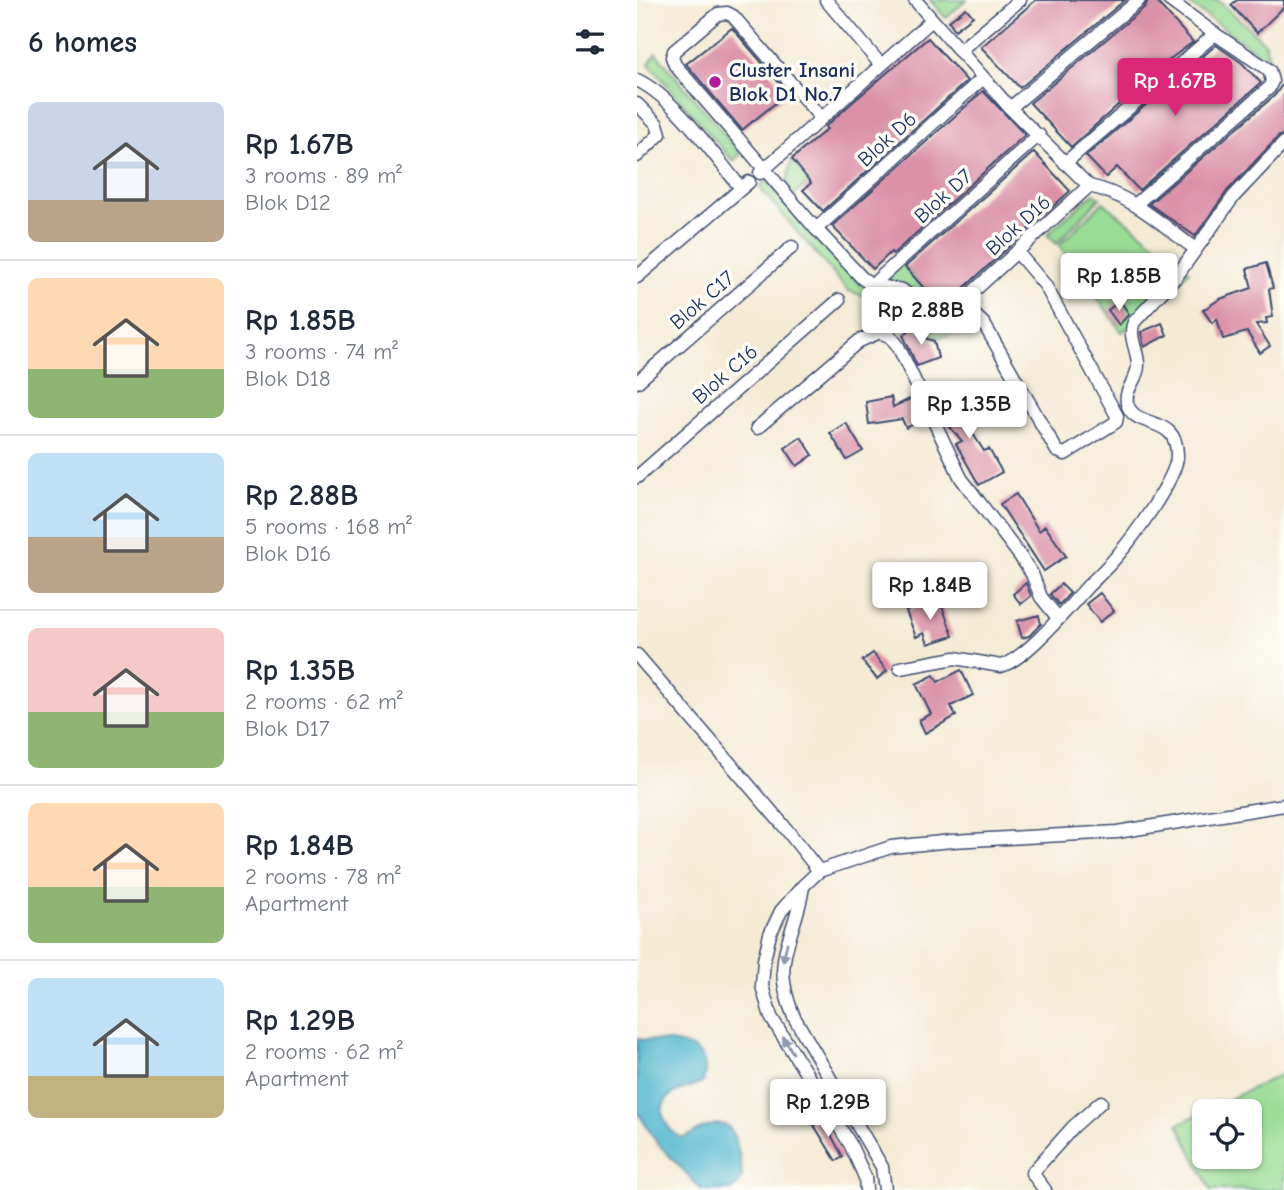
<!DOCTYPE html>
<meta charset="utf-8">
<style>
body{margin:0;font-family:"Comic Neue",sans-serif;background:#f2f2f3;color:#1f2937;height:100vh;display:flex;flex-direction:column;font-size:26px;white-space:nowrap}
*{box-sizing:border-box;margin:0}
p{font-size:23px;color:#747a83}
.icon{flex:none;width:38px;height:38px;fill:none;stroke:currentColor;stroke-width:2;stroke-linecap:round;stroke-linejoin:round}
.map{position:relative;flex:1;overflow:hidden}
.sheet{display:flex;flex-direction:column;background:#fff;width:637px}
.sheet>*{flex:none}
.fabs{position:absolute;left:555px;top:1099px;display:grid;gap:14px}
.fabs a{display:grid;place-items:center;width:70px;height:70px;border-radius:10px;background:#fff;box-shadow:0 2px 5px #0004;font-size:35px}
.price{position:absolute;translate:-50% -60px;padding:0 16px;border-radius:7px;background:#fff;color:#222;font-size:23px;line-height:46px;filter:drop-shadow(0 2px 4px #0008)}
.price::after{content:'';position:absolute;left:50%;top:42px;width:21px;height:16px;margin-left:-10px;background:inherit;clip-path:polygon(0 0,100% 0,50% 100%)}
.price.selected{background:#db2777;color:#fff}
ul{padding:0;list-style:none}
li{display:flex;align-items:center;gap:21px;height:175px;padding:0 28px}
li+li{border-top:2px solid #e0e1e3}
li span{display:grid;place-items:center;flex:none;width:196px;height:140px;border-radius:10px;color:#555}
li>.icon{margin-inline-start:auto}
span .icon{width:84px;height:84px;fill:#fffc;stroke-width:1}
li b{font-size:30px}
h2{display:flex;justify-content:space-between;align-items:center;height:84px;padding:0 28px;font-size:30px}
main{display:flex;flex:1;min-height:0}
.map>svg:first-child{display:block}
.green{fill:#99dc94;stroke:#5a8679;stroke-width:2}
.water{fill:#50b6ce;stroke:#367296;stroke-width:2}
.building{fill:#db92a9}
.lines{fill:none;stroke-linecap:round;stroke-linejoin:round}
.minor-casing{stroke:#3c4b70;stroke-width:15}
.minor{stroke:#fff;stroke-width:12}
.oneway{fill:#8d97ae}
.poi-dot{fill:#b5179e;stroke:#fdfcf7;stroke-width:2.5}
.labels{text-anchor:middle;dominant-baseline:central;stroke-width:7;stroke-linejoin:round;paint-order:stroke}
.poi-label{font-size:21px;font-weight:bold;fill:#1b2f5e;stroke:#fdfcf7;text-anchor:start}
.street-label{font-size:21px;fill:#1b2f5e;stroke:#fdfcf7}
</style>
<main>
<section class="sheet">
<h2>6 homes<svg class="icon" aria-label="filters" viewBox="0 0 24 24"><path d="M4 7h16M4 17h16"/><circle cx="9" cy="7" r="2"/><circle cx="15" cy="17" r="2"/></svg></h2>
<ul>
<li><span style="background:linear-gradient(#c9d6e8 70%,#b9a48a 0)"><svg class="icon" aria-label="home" viewBox="0 0 24 24"><path d="M3 11l9-7 9 7M6 9v11h12V9"/></svg></span><div><b>Rp 1.67B</b><p>3 rooms · 89 m²</p><p>Blok D12</p></div></li>
<li><span style="background:linear-gradient(#ffd9b3 65%,#8fb573 0)"><svg class="icon" aria-label="home" viewBox="0 0 24 24"><path d="M3 11l9-7 9 7M6 9v11h12V9"/></svg></span><div><b>Rp 1.85B</b><p>3 rooms · 74 m²</p><p>Blok D18</p></div></li>
<li><span style="background:linear-gradient(#bfe0f5 60%,#b9a48a 0)"><svg class="icon" aria-label="home" viewBox="0 0 24 24"><path d="M3 11l9-7 9 7M6 9v11h12V9"/></svg></span><div><b>Rp 2.88B</b><p>5 rooms · 168 m²</p><p>Blok D16</p></div></li>
<li><span style="background:linear-gradient(#f6c9c9 60%,#8fb573 0)"><svg class="icon" aria-label="home" viewBox="0 0 24 24"><path d="M3 11l9-7 9 7M6 9v11h12V9"/></svg></span><div><b>Rp 1.35B</b><p>2 rooms · 62 m²</p><p>Blok D17</p></div></li>
<li><span style="background:linear-gradient(#ffd9b3 60%,#8fb573 0)"><svg class="icon" aria-label="home" viewBox="0 0 24 24"><path d="M3 11l9-7 9 7M6 9v11h12V9"/></svg></span><div><b>Rp 1.84B</b><p>2 rooms · 78 m²</p><p>Apartment</p></div></li>
<li><span style="background:linear-gradient(#bfe0f5 70%,#c2b280 0)"><svg class="icon" aria-label="home" viewBox="0 0 24 24"><path d="M3 11l9-7 9 7M6 9v11h12V9"/></svg></span><div><b>Rp 1.29B</b><p>2 rooms · 62 m²</p><p>Apartment</p></div></li>
</ul>
</section>
<div class="map">
<svg width="647" height="1190" viewBox="0 0 647 1190">
<rect width="100%" height="100%" fill="#fdfcf7"/>
<filter id="ink" filterUnits="userSpaceOnUse"><feTurbulence type="fractalNoise" baseFrequency=".0143" numOctaves="2"/><feDisplacementMap in="SourceGraphic" scale="14" xChannelSelector="R" yChannelSelector="G"/><feConvolveMatrix kernelMatrix="1 2 1 2 8 2 1 2 1" color-interpolation-filters="sRGB"/></filter>
<filter id="wash" filterUnits="userSpaceOnUse"><feTurbulence type="fractalNoise" baseFrequency=".00686" numOctaves="4" result="noise"/><feDisplacementMap in="SourceGraphic" scale="28" xChannelSelector="R" yChannelSelector="G"/><feGaussianBlur stdDeviation="1.57" result="paint"/><feColorMatrix in="noise" values="0 0 0 0 0 0 0 0 0 0 0 0 0 0 0 0 0 1.4 0 .05"/><feComposite in="paint" operator="in"/></filter>
<g filter="url(#wash)">
<rect width="100%" height="100%" fill="#f4ebd5"/>
<g class="green">
<polygon points="293,0 329,0 309,18"/>
<polygon points="546,0 581,0 628,43 632,58 629,58"/>
<polygon points="19,53 104,154 96,161 12,64"/>
<polygon points="155,159 174,180 158,195 149,184"/>
<polygon points="129,181 222,284 260,297 280,315 264,307 211,291 122,187"/>
<polygon points="457,193 463,198 419,244 410,234"/>
<polygon points="466,202 552,271 515,311 485,332 422,245"/>
<polygon points="265,264 305,309 297,311 271,287 249,279"/>
<polygon points="317,325 342,327 301,338 294,336 293,329"/>
<polygon points="647,1073 647,1190 574,1190 541,1124 567,1112 567,1157 612,1157 612,1111 568,1111"/>
</g>
<path class="water" d="M0 1039C29 1042 79 1039 66 1082 56 1088 41 1088 33 1096 17 1110 30 1132 46 1138 57 1133 75 1121 88 1125 99 1128 105 1165 105 1176 104 1182 101 1186 96 1190H65L20 1143 0 1111Z"/>
<g id="blocks">
<g class="building">
<polygon points="399,0 488,0 383,88 344,47"/>
<polygon points="511,0 518,0 556,42 529,62 434,147 393,103 508,7"/>
<polygon points="600,0 647,0 647,7 620,33 594,5"/>
<polygon points="329,8 336,16 318,30 312,21"/>
<polygon points="95,28 151,93 105,130 49,64"/>
<polygon points="291,38 330,81 186,211 166,190 174,183 155,159 190,129 188,127 218,100"/>
<polygon points="579,45 605,63 624,83 502,190 480,167 469,177 449,156"/>
<polygon points="647,82 647,134 641,137 591,190 558,236 512,204 638,95"/>
<polygon points="346,91 388,135 256,254 254,252 236,269 195,226"/>
<polygon points="397,152 433,191 305,308 268,267"/>
<polygon points="629,263 636,288 632,289 636,317 629,318 630,323 619,324 633,346 623,353 610,332 586,339 580,319 575,323 566,310 583,299 615,288 610,269"/>
<polygon points="483,301 492,314 482,325 471,310"/>
<polygon points="525,323 530,335 507,347 504,332"/>
<polygon points="283,329 290,339 297,341 301,358 280,366 266,335 273,330"/>
<polygon points="317,393 321,400 327,400 327,420 347,451 352,449 365,472 342,485 319,444 325,441 305,418 300,407"/>
<polygon points="254,397 256,407 275,398 285,420 269,428 265,419 232,424 229,402"/>
<polygon points="209,423 226,451 210,460 193,433"/>
<polygon points="164,437 176,455 160,466 148,448"/>
<polygon points="379,494 402,531 408,526 429,556 407,571 363,504"/>
<polygon points="389,583 394,596 384,604 376,594"/>
<polygon points="424,584 433,593 422,605 413,594"/>
<polygon points="463,593 477,611 463,622 449,604"/>
<polygon points="302,598 316,636 291,644 287,633 279,637 269,611"/>
<polygon points="398,616 402,616 404,624 392,636 385,638 380,621"/>
<polygon points="236,653 250,671 240,679 225,661"/>
<polygon points="324,670 336,695 314,706 319,716 288,733 282,720 294,714 279,684 297,675 301,682"/>
<polygon points="185,1118 206,1157 199,1161 175,1122"/>
</g>
</g>
</g>
<g filter="url(#ink)">
<use href="#blocks" fill-opacity="0" stroke="#3c4b70" stroke-width="2"/>
<g class="lines">
<g class="minor-casing">
<g id="minor">
<polyline points="189,0 244,65"/>
<path d="M278 0 373 108 452 186C491 194 521 221 553 245"/>
<polyline points="322,51 383,0"/>
<path d="M0 80C38 98 76 154 104 188"/>
<polyline points="0,104 20,124 23,134 0,156"/>
<polyline points="373,108 502,0"/>
<polyline points="184,118 96,16 90,13 81,14 37,51 35,57 38,65 179,229 225,278 235,285 265,290 279,301 290,317 297,321 305,320 452,186"/>
<polyline points="428,163 578,34"/>
<polyline points="123,173 295,20"/>
<polyline points="499,204 632,88 635,81 632,70 578,34 532,0"/>
<polyline points="179,229 346,78"/>
<polyline points="0,277 112,182"/>
<polyline points="235,285 402,135"/>
<polyline points="324,302 347,324 420,451 428,454 479,422 480,416 408,285 380,252"/>
<polyline points="0,382 155,247"/>
<polyline points="120,428 222,341 243,332 254,337 261,346 324,478 383,556 395,574 404,597 421,618"/>
<polyline points="0,477 202,300"/>
<polyline points="0,655 146,825 182,871"/>
<path d="M263 668 318 658 364 666C390 658 431 608 450 587 460 577 471 567 480 556 495 539 540 478 540 456 541 413 497 431 490 403 487 388 502 379 501 363 500 349 491 336 497 322L539 277 597 196 647 143"/>
<path d="M166 887C157 942 132 958 157 1017L245 1167 248 1190"/>
<polyline points="229,1190 228,1177 213,1144 134,1017 125,986 127,960 133,934 144,911 166,886 182,871 254,847 315,841 480,832 647,805"/>
<polyline points="408,1190 395,1173 436,1127 464,1102"/>
</g>
</g>
<use href="#minor" class="minor"/>
</g>
<defs><path id="oneway-solid" d="M-6-.8H1V-3.2L6.5 0L1 3.2V.8H-6Z" transform="scale(1.75)"/></defs>
<g class="oneway">
<use href="#oneway-solid" transform="translate(148 952) rotate(103)"/>
<use href="#oneway-solid" transform="translate(151 1045) rotate(-122)"/>
</g>
</g>
<circle class="poi-dot" cx="78" cy="82" r="7"/>
<g class="labels">
<g class="poi-label">
<text x="92" y="70">Cluster Insani<tspan x="92" dy="24">Blok D1 No.7</tspan></text>
</g>
<g class="street-label">
<text transform="translate(250 139) rotate(-42)">Blok D6</text>
<text transform="translate(306 196) rotate(-42)">Blok D7</text>
<text transform="translate(381 225) rotate(-42)">Blok D16</text>
<text transform="translate(65 300) rotate(-41)">Blok C17</text>
<text transform="translate(88 374) rotate(-41)">Blok C16</text>
</g>
</g>
</svg>
<div class="fabs">
<a><svg class="icon" aria-label="locate" viewBox="0 0 24 24"><circle cx="12" cy="12" r="6"/><path d="M12 2v4M12 18v4M2 12h4M18 12h4"/></svg></a>
</div>
<b class="price selected" style="left:538px;top:118px">Rp 1.67B</b>
<b class="price" style="left:482px;top:313px">Rp 1.85B</b>
<b class="price" style="left:284px;top:347px">Rp 2.88B</b>
<b class="price" style="left:332px;top:441px">Rp 1.35B</b>
<b class="price" style="left:293px;top:622px">Rp 1.84B</b>
<b class="price" style="left:191px;top:1139px">Rp 1.29B</b>
</div>
</main>
